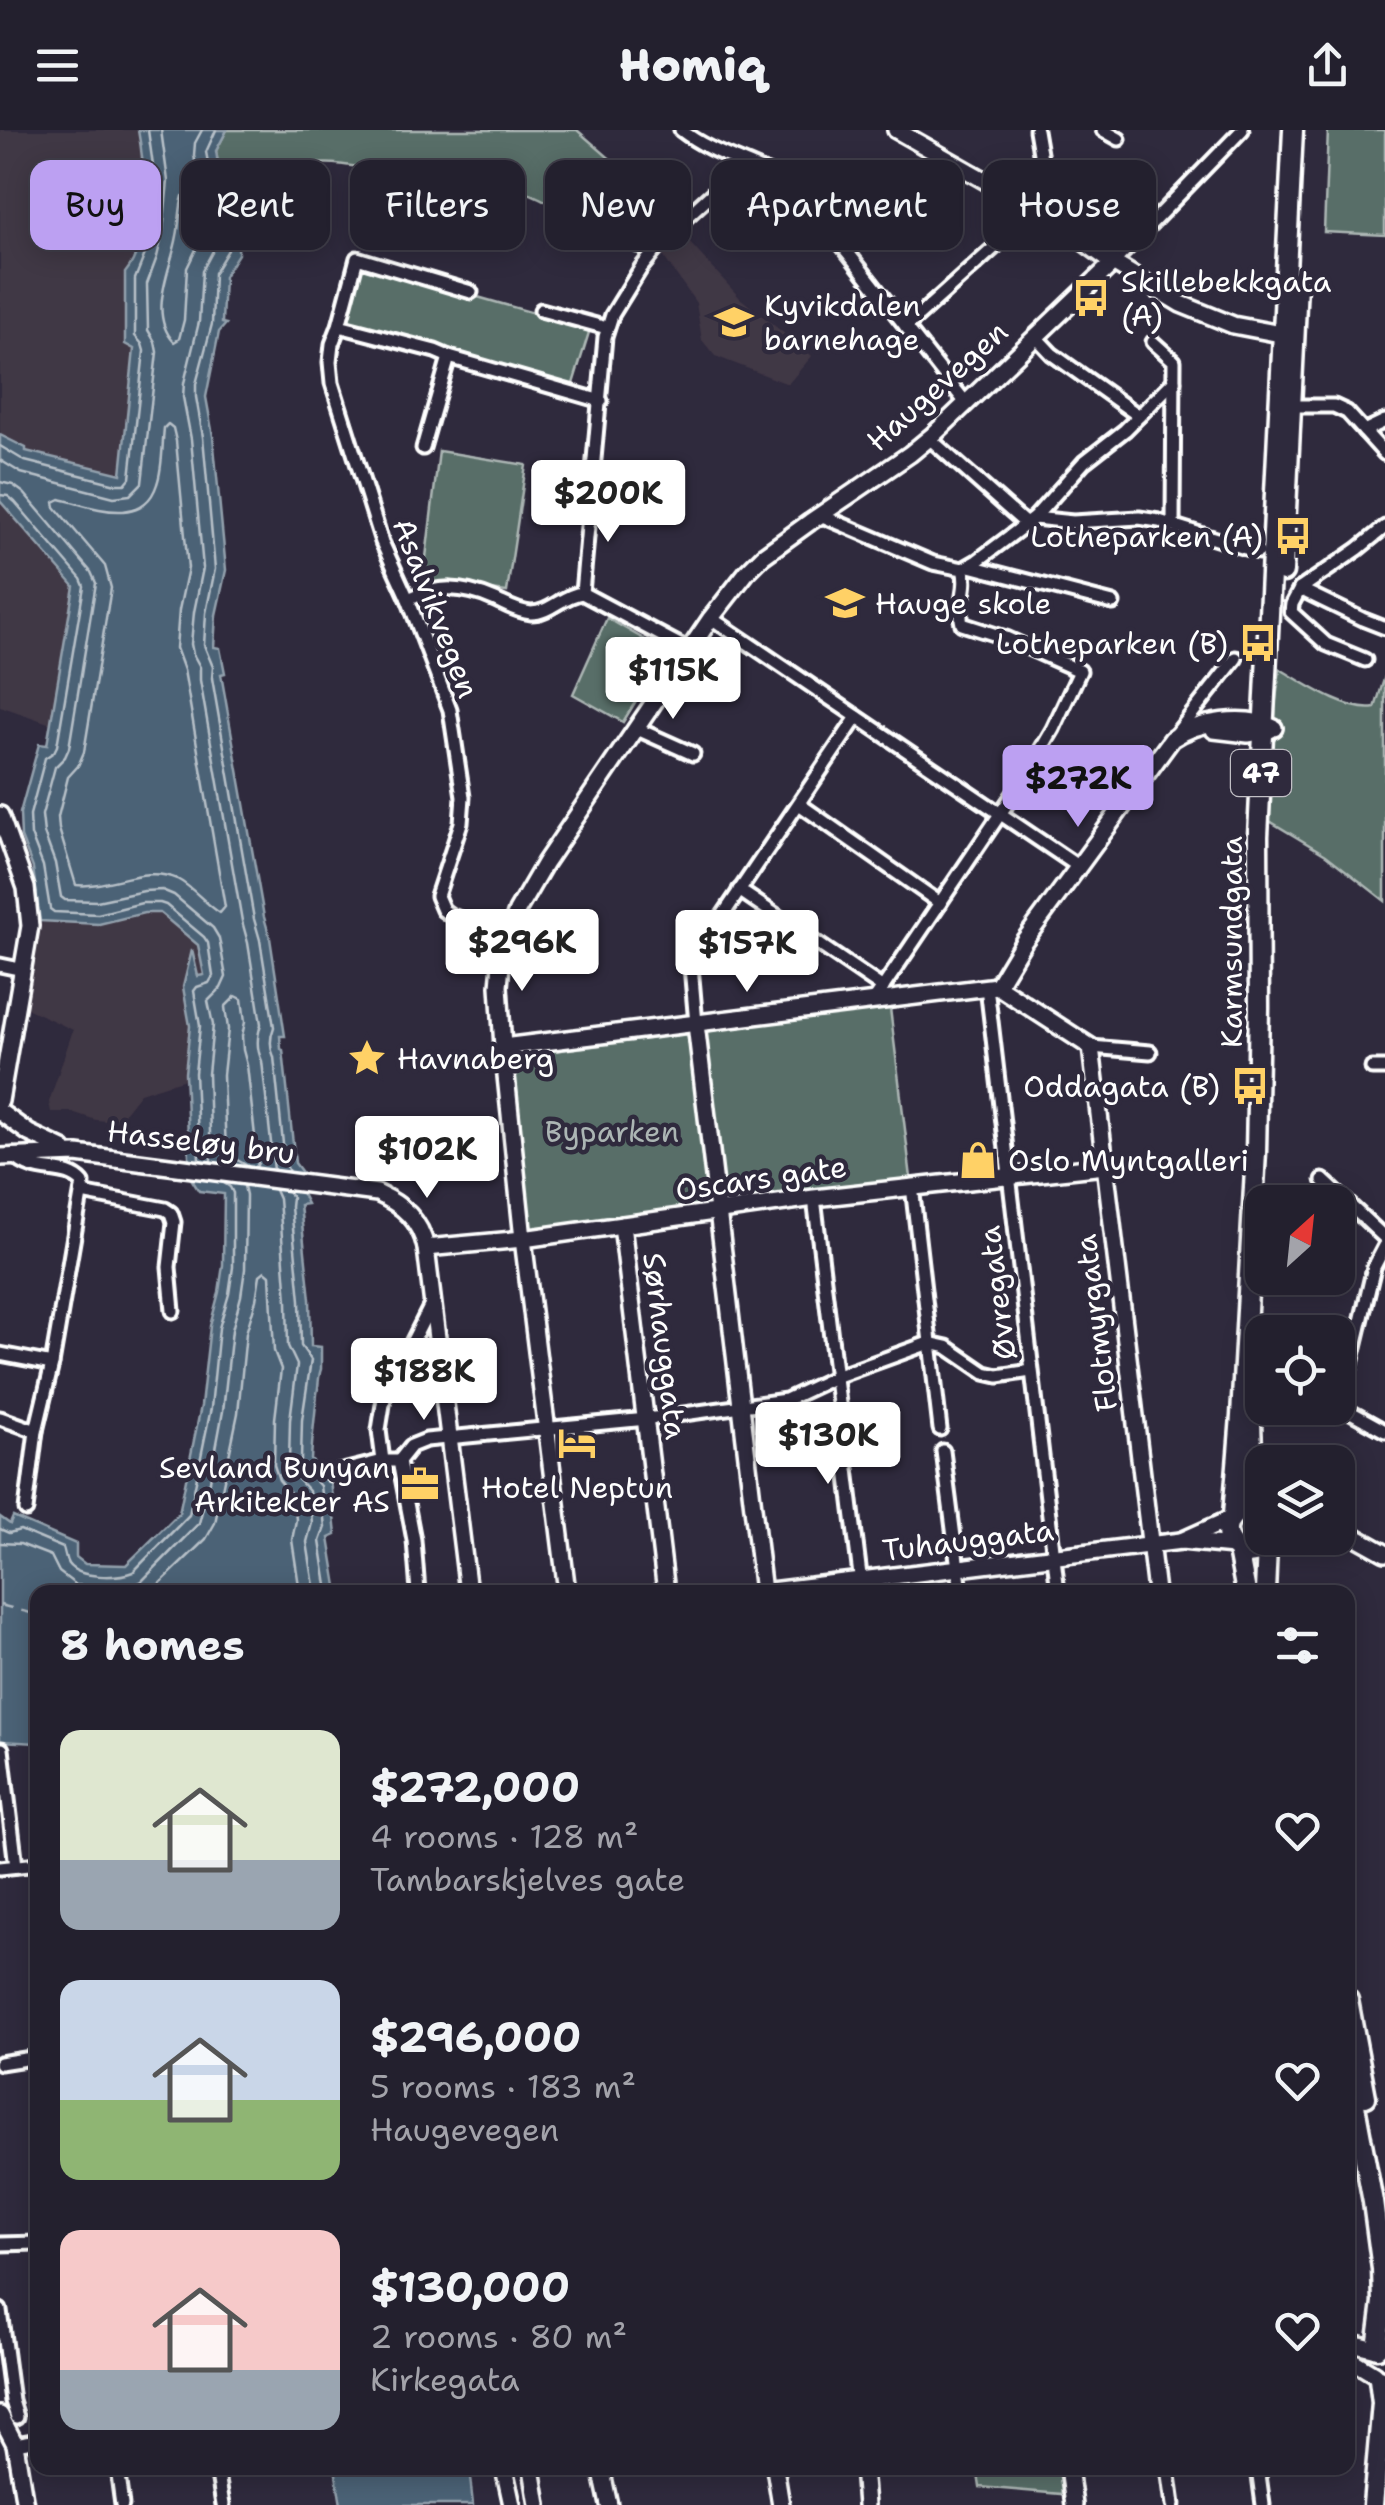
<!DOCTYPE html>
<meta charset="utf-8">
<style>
body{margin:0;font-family:"Shantell Sans",sans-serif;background:#2b2836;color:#f1f3f6;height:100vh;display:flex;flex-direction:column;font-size:38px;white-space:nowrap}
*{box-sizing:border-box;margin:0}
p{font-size:32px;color:#a3a3aa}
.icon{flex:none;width:55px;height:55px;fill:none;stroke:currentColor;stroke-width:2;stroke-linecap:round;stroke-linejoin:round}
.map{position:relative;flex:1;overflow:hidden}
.sheet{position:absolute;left:30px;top:1455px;width:1325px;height:890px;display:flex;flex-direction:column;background:#23202e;border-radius:20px;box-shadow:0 5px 25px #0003,0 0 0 2px #403e4a}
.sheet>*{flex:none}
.banner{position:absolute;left:30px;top:30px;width:1325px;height:90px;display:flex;gap:20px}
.needle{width:65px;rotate:27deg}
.tools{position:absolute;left:1245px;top:1055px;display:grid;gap:20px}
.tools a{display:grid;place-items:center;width:110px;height:110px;border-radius:20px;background:#23202e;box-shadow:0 5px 25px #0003,0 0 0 2px #403e4a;font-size:50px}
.price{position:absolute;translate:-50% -85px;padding:0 22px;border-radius:10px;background:#fff;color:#222;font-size:32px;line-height:65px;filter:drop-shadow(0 2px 5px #0008)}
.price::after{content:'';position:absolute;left:50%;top:60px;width:30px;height:22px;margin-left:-15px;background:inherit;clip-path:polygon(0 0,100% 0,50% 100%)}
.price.active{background:#bca0f2;color:#111}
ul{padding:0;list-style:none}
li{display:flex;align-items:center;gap:30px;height:250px;padding:0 30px}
li span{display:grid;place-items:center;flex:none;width:280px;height:200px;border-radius:20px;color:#555}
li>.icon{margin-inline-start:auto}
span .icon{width:120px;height:120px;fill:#fffc;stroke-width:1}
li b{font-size:42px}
h2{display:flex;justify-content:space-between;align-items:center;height:120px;padding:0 30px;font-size:42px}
.pill{padding:0 35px;border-radius:20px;background:#23202e;box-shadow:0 5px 25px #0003,0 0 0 2px #403e4a;font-size:35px;line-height:90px}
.pill.active{background:#bca0f2;color:#111}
header{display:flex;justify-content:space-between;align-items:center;height:130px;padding:0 30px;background:#23202e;font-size:45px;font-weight:800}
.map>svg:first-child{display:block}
.built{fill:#413745}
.green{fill:#596e68;stroke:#acb6b4;stroke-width:2.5}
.water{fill:#4b6276;stroke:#93a1ad;stroke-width:2.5}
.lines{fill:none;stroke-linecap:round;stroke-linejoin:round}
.shore{stroke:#b7c0c8;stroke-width:2.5}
.ferry{stroke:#aeb8c1;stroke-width:2.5;stroke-dasharray:12 10;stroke-linecap:butt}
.street-casing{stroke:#fff;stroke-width:19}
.secondary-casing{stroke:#fff;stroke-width:22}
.primary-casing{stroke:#fff;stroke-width:25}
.street{stroke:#2f2a3d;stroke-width:11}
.secondary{stroke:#2f2a3d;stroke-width:15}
.primary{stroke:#2f2a3d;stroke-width:18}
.labels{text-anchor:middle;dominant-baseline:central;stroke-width:9;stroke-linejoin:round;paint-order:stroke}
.shield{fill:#2f2a3d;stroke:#c1bfc5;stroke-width:2.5}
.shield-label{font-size:28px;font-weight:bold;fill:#fff}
.poi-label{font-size:30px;fill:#fff;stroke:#2f2a3d;text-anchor:start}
.street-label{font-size:30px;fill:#fff;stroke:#2f2a3d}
.park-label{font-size:30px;fill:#acb6b4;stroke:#2f2a3d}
</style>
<header><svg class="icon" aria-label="menu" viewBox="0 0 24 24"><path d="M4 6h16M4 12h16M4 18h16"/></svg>Homiq<svg class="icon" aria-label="share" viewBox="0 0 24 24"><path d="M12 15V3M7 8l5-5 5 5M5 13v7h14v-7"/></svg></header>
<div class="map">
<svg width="1385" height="2375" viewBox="0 0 1385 2375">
<rect width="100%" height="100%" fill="#2f2a3d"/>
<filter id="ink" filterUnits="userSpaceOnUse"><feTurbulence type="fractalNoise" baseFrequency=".01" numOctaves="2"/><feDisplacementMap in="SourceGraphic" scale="20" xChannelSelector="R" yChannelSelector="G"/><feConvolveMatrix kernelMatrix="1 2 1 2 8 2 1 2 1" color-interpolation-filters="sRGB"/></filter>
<g filter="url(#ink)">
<g class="built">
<polygon points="0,0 138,0 145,49 141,97 129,140 134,219 121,344 25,321 26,318 0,305"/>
<polygon points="678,100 740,168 812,226 788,254 715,226 702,210 696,173 661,123"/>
<polygon points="0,371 74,456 51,594 0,576"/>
<polygon points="144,783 160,783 198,815 204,845 198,847 193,823 183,857 190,896 185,949 140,963 117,992 96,990 72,982 51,982 49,972 73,900 20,875 40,805 42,791 99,794"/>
</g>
<g class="green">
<path d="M227 0H577L645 59 673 91 657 109 647 126 635 123C591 96 540 62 489 49 455 40 416 43 381 40 352 37 323 28 296 38L273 85 263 91 239 92 218 34 216 21Z"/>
<polygon points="1328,0 1385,0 1385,105 1324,102"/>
<polygon points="362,134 590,199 572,257 346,192"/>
<polygon points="439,321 526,335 507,462 423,452"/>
<polygon points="607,488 666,522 623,592 573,564"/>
<path d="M1280 539C1304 553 1348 583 1375 578L1385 546V771L1326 725 1268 690 1271 666 1269 622Z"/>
<polygon points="889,870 912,1056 717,1082 696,894"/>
<polygon points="689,904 708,1077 531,1101 513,926"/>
<polygon points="977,2338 1059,2338 1062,2364 980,2357"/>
</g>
<g class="water">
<path d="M138 0H227L216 21 218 34 239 87 238 124 224 146 222 193 226 194 219 202 206 267 213 306 226 440 216 485 214 517 220 518 225 543 221 544 264 787 270 808 285 906H280L281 919 283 920 295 1033 304 1045 296 1052 307 1074 300 1075 310 1169 311 1216 321 1217V1239C318 1247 319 1255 317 1264 315 1286 312 1307 311 1330L330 1350 336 1405 329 1408 338 1462H38L37 1613 0 1611V1387L10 1394 13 1387 76 1414V1427L85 1434 126 1435 179 1383 201 1276 210 1196 219 1162 223 1135 224 1064 199 1061 190 1047 185 943 190 896 183 857 192 820 198 846 204 845 198 815 160 783H144L99 794 40 791 33 738 21 707 20 683 39 614 47 615 74 456 0 371V305L26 318V321L121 344 134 219 125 214V143C151 113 145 37 138 0Z"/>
<polygon points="335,2338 469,2338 473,2375 341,2375"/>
</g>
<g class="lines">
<g class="shore">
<path d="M202 0 195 13 194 25 197 42 216 91V115L202 141 199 192 184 253 183 267 191 309 203 438 194 482 191 514 193 524 200 537V550L242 791 248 813 261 894C257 907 256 918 262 931L274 1040"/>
<path d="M216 0 206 22 209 38 229 89 228 120 214 143 212 194 196 254V267L203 307 215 439 206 483 204 515 213 537 212 548 254 789 260 810 274 897C270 907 269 916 274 927L285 1033 289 1042"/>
<path d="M183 66 190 67 201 94V109L187 138 184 190 179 209 174 212C147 183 171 140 177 106 180 93 179 79 183 66Z"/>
<path d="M168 294 173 298 176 311 188 438 179 480 176 518 184 540 225 777 220 783C205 774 193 757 177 749 145 734 108 759 76 755L59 699 58 687 68 647 78 636 84 622 111 458 105 436 55 377 54 372 60 369C91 376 143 399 157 354 163 337 162 316 164 298Z"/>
<polyline points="0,316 25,331 116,354 125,354 130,348 144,221 142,214 135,206 135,149 145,124 151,100 155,50 148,0"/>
<polyline points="0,330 21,343 114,367 130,365 142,353 157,222 155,212 148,200 147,154 157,127 163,102 168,51 161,0"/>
<polyline points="0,352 13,355 24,363 91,442 96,453 69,618 65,627 55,637 42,685 44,703 55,733 61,767 65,770 97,771 144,761 162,760 174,765 213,798 219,808 226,847 221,858 208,871 213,895 208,944 211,1031"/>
<polyline points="0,365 8,366 15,372 81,449 84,456 57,616 54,622 45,628 30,685 31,705 43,736 50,779 54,782 98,784 142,773 160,773 166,775 204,807 208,813 213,846 209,853 197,857 194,861 200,896 195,943 199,1030"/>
<polyline points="248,1036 228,1025 226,1022 223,945 228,899 225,877 236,866 242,869 245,892 242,906 243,920 247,935 258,1033 256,1037"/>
<polyline points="275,1060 279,1069 287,1171 288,1216 297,1235 290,1290 289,1333 293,1344 309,1361 312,1393 307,1412 315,1462"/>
<polyline points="289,1062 292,1068 291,1077 300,1170 301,1216 311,1230 302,1290 301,1331 303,1337 320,1356 325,1397 320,1411 328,1462"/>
<path d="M0 1399 9 1403 20 1400 63 1418C65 1423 65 1429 68 1434 79 1449 118 1448 133 1442L189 1385 211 1278 219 1198 229 1164 233 1137V1063L230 1057 224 1053"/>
<polyline points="0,1413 20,1414 51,1426 59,1442 76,1455 130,1457 142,1451 199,1393 210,1351 223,1281 232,1200 241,1166 245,1139 246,1065 244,1056"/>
<polyline points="151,1462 206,1409 215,1393 238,1283 246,1203 256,1170 260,1145 265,1141 270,1145 274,1221 281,1239 275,1289 274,1335 279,1350 294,1368 296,1390 292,1410 300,1462"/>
</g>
<polyline class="ferry" points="0,1475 38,1485"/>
<g class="street-casing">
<g id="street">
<path d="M681 0C722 32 767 33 805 68L966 273"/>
<polyline points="1036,0 1051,88"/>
<polyline points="1103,0 1119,9"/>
<polyline points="721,54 761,95"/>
<polyline points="847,121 865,106"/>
<polyline points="1113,133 1242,0"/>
<polyline points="471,162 357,128 339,196 332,214 330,232 332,253 382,412 408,469 450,580 463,667 461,693 437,766 443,780 450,785 507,807"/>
<polyline points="541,180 607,198"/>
<polyline points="339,196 435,221 449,227 601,271"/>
<polyline points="906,197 1036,80"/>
<polyline points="1035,206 1052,224 1139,286"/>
<polyline points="1153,212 1174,231 1173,395"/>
<polyline points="1292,276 1334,276 1347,282 1385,324"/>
<polyline points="1364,301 1385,291"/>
<polyline points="929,308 1027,395"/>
<polyline points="423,318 449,227"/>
<path d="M820 385 933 433 963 439C969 458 957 476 962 494L1006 508 1080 541 1053 599 1025 647 873 872"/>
<polyline points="1034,388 1073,392 1139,388 1159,391 1258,422"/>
<polyline points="970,436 1113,473"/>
<polyline points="963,439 977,431 1034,388 1084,332 1125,300 1174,251"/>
<polyline points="1300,459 1362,489 1385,498"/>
<path d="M408 469C438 455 463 456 493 469 505 474 517 482 531 483 550 483 563 465 582 463"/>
<polyline points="711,488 1079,737"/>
<polyline points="689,520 582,463 605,207 612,185 641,138 670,102 716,60 738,31"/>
<polyline points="1365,530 1326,514 1291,482 1292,474 1300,459 1358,419 1385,397"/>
<polyline points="635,598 693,624"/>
<polyline points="1177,603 1236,528"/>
<polyline points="799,674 940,773"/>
<polyline points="739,760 883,858"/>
<polyline points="0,835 24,840"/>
<polyline points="987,857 1058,1462"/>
<polyline points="696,894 691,836 696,825 857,587"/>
<polyline points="1091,917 1150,922"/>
<polyline points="1372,938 1385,938"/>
<path d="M13 1025C36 1048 65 1033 83 1053L52 1234 36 1301 26 1380"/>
<polyline points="1323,1050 1385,1108"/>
<polyline points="912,1056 940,1299"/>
<polyline points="82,1063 165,1079 171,1083 174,1092 169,1137 173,1181"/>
<polyline points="814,1068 862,1462"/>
<polyline points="0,1224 52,1234"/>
<polyline points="1338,1275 1385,1301"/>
<polyline points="1339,1276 1344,1263 1374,1137 1385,1116"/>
<polyline points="0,1288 36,1301"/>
<polyline points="943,1321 961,1462"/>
<polyline points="383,1331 379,1300 384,1268 432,1173"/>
<polyline points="399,1331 411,1316 426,1310 647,1289 786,1270 835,1247 929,1213 947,1217 985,1243 998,1246 1031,1241"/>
<polyline points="331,1344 383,1331 399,1331 414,1410 418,1462"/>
<polyline points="2,1619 16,1736"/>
<polyline points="0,1738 38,1734"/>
<polyline points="0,1933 38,1927"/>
<polyline points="0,2114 38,2113"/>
<polyline points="0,2180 12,2271 17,2287"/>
<polyline points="15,2314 38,2310"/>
<polyline points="117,2338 122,2375"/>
<polyline points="217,2338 223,2375"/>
<polyline points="1168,2338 1173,2375"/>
<polyline points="1258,2338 1263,2375"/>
</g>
</g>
<g class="secondary-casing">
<g id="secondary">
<polyline points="896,0 1051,88 1113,133 1181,174 1233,195 1291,206"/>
<polyline points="1214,600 1248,604 1270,600"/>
<polyline points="0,685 26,758 30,796 0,971"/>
<polyline points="997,856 1091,917 1156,1462"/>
<path d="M997 856 1024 811 1172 609C1198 591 1245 584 1274 598"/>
<polyline points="696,894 763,1462"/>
<polyline points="503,917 997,856"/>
<polyline points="0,982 29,1003 63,1019"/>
<path d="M0 1027 77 1024 377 1063C403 1075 420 1090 426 1118L468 1462"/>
<polyline points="622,1095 666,1462"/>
<polyline points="426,1118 523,1109 814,1068 1105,1036"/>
<polyline points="1338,1401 1358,1408 1385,1423"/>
<polyline points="1181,1411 1230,1389"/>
<polyline points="567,1462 523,1109 503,917 499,856 502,824 517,781 545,733 711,488 747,442 763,426 810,392 910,324 933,305 1113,133"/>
<polyline points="762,1462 1181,1411 1233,1416"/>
<polyline points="1348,2212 1376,2219"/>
<polyline points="1348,2228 1374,2244"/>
<polyline points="0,2285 15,2314 25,2375"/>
<polyline points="504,2338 512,2375"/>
<polyline points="532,2338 538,2375"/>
<polyline points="601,2338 609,2375"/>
<polyline points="775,2338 781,2375"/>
<polyline points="863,2338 866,2375"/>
<polyline points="1069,2338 1074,2375"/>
</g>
</g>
<g class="primary-casing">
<g id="primary">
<polyline points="1283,442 1297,154"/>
<polyline points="1251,1293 1253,1347 1262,1380"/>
<path d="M1243 1379C1202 1400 1250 1448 1272 1408"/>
<polyline points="1233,1385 1241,1286 1256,1022 1259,878 1258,706 1293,0"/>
<polyline points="1238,1420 1246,1462"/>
<polyline points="1265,1462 1267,1416"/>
<polyline points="1348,1870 1366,1967"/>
<polyline points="1348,1938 1373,2072 1382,2139 1383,2172 1377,2218"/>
<polyline points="1373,2375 1382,2273 1379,2249"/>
</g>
</g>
<use href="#street" class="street"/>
<use href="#secondary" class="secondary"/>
<use href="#primary" class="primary"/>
</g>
</g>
<defs>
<g id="bus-bare" transform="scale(3)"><path d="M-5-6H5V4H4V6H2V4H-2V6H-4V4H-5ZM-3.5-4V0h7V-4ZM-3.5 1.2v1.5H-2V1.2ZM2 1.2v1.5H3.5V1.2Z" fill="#ffd166" stroke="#2f2a3d" stroke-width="2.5" paint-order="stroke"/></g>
<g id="school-bare" transform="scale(3)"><path d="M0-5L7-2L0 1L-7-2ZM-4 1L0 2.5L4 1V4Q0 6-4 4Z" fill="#ffd166" stroke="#2f2a3d" stroke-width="2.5" paint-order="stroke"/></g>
<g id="sight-bare" transform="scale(3)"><path d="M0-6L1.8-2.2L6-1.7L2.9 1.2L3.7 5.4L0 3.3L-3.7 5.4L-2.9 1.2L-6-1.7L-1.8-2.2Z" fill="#ffd166" stroke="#2f2a3d" stroke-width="2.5" paint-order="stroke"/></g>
<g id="shop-bare" transform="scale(3)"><path d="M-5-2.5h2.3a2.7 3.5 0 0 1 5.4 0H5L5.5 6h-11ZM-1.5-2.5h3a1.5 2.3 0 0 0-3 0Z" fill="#ffd166" stroke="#2f2a3d" stroke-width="2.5" paint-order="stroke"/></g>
<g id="hotel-bare" transform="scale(3)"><path d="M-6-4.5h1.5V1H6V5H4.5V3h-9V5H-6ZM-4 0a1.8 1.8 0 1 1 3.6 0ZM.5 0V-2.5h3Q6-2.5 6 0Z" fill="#ffd166" stroke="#2f2a3d" stroke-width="2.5" paint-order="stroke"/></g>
<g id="office-bare" transform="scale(3)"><path d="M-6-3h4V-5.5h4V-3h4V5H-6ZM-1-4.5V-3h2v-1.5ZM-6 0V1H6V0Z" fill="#ffd166" stroke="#2f2a3d" stroke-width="2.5" paint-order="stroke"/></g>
</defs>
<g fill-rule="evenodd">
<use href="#bus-bare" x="1091" y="168"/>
<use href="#school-bare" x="734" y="192"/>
<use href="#bus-bare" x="1293" y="406"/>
<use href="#school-bare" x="845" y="473"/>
<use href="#bus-bare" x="1258" y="513"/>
<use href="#sight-bare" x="367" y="928"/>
<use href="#bus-bare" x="1250" y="956"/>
<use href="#shop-bare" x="978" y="1030"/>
<use href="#hotel-bare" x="577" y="1313"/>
<use href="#office-bare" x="420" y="1354"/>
</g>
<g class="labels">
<rect class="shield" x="1231" y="620" width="60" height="46" rx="8"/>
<g class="shield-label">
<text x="1261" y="643">47</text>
</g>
<g class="poi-label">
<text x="1121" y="151">Skillebekkgata<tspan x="1121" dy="34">(A)</tspan></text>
<text x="764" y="175">Kyvikdalen<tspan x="764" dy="34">barnehage</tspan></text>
<text x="1263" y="406" text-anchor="end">Lotheparken (A)</text>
<text x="875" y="473">Hauge skole</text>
<text x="1228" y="513" text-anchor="end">Lotheparken (B)</text>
<text x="397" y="928">Havnaberg</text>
<text x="1220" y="956" text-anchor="end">Oddagata (B)</text>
<text x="1008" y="1030">Oslo Myntgalleri</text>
<text x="390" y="1337" text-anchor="end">Sevland Bunyan<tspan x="390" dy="34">Arkitekter AS</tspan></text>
<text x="577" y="1357" text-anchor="middle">Hotel Neptun</text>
</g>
<g class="street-label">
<text transform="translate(937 256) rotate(-42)">Haugevegen</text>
<text transform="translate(436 478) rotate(69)">Asalvikvegen</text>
<text transform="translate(1231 812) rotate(-90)">Karmsundgata</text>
<text transform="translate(201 1012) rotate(7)">Hasseløy bru</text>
<text transform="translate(761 1048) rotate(-8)">Oscars gate</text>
<text transform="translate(997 1163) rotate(-97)">Øvregata</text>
<text transform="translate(1096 1193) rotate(-97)">Flotmyrgata</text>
<text transform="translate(665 1216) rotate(83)">Sørhauggata</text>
<text transform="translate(968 1410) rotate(-7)">Tuhauggata</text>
</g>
<g class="park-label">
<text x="612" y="1001">Byparken</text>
</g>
</g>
</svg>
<div class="tools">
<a><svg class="needle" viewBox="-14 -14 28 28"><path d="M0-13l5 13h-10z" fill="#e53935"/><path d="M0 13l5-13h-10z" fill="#a3a3aa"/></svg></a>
<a><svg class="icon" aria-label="locate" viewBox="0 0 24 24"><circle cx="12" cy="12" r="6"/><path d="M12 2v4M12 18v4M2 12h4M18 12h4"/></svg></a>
<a><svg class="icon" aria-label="layers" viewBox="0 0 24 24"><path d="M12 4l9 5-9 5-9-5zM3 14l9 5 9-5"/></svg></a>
</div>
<b class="price" style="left:608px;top:415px">$200K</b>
<b class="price" style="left:673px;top:592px">$115K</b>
<b class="price active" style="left:1078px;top:700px">$272K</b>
<b class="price" style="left:522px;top:864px">$296K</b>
<b class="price" style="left:747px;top:865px">$157K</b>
<b class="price" style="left:427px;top:1071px">$102K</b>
<b class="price" style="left:424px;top:1293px">$188K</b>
<b class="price" style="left:828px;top:1357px">$130K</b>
<div class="banner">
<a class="pill active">Buy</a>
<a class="pill">Rent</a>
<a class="pill">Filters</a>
<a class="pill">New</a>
<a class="pill">Apartment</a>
<a class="pill">House</a>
</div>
<section class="sheet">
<h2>8 homes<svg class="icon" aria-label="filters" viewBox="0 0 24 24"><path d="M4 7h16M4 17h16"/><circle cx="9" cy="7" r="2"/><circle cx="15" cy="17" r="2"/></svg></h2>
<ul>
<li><span style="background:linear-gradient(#dfe7d0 65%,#9aa5b1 0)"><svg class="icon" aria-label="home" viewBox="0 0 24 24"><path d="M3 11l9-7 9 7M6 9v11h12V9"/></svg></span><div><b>$272,000</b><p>4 rooms · 128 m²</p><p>Tambarskjelves gate</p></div><svg class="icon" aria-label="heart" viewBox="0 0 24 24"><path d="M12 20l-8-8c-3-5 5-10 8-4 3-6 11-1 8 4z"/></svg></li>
<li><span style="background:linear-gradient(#c9d6e8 60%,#8fb573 0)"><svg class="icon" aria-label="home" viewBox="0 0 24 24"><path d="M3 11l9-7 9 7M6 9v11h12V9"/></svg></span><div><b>$296,000</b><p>5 rooms · 183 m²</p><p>Haugevegen</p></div><svg class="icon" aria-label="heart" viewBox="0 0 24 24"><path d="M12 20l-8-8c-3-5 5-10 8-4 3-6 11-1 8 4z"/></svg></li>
<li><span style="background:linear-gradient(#f6c9c9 70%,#9aa5b1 0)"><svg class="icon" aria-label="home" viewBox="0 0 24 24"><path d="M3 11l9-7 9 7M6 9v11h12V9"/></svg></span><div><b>$130,000</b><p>2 rooms · 80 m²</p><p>Kirkegata</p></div><svg class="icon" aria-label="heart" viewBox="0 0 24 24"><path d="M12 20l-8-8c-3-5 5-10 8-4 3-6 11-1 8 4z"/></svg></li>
</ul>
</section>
</div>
